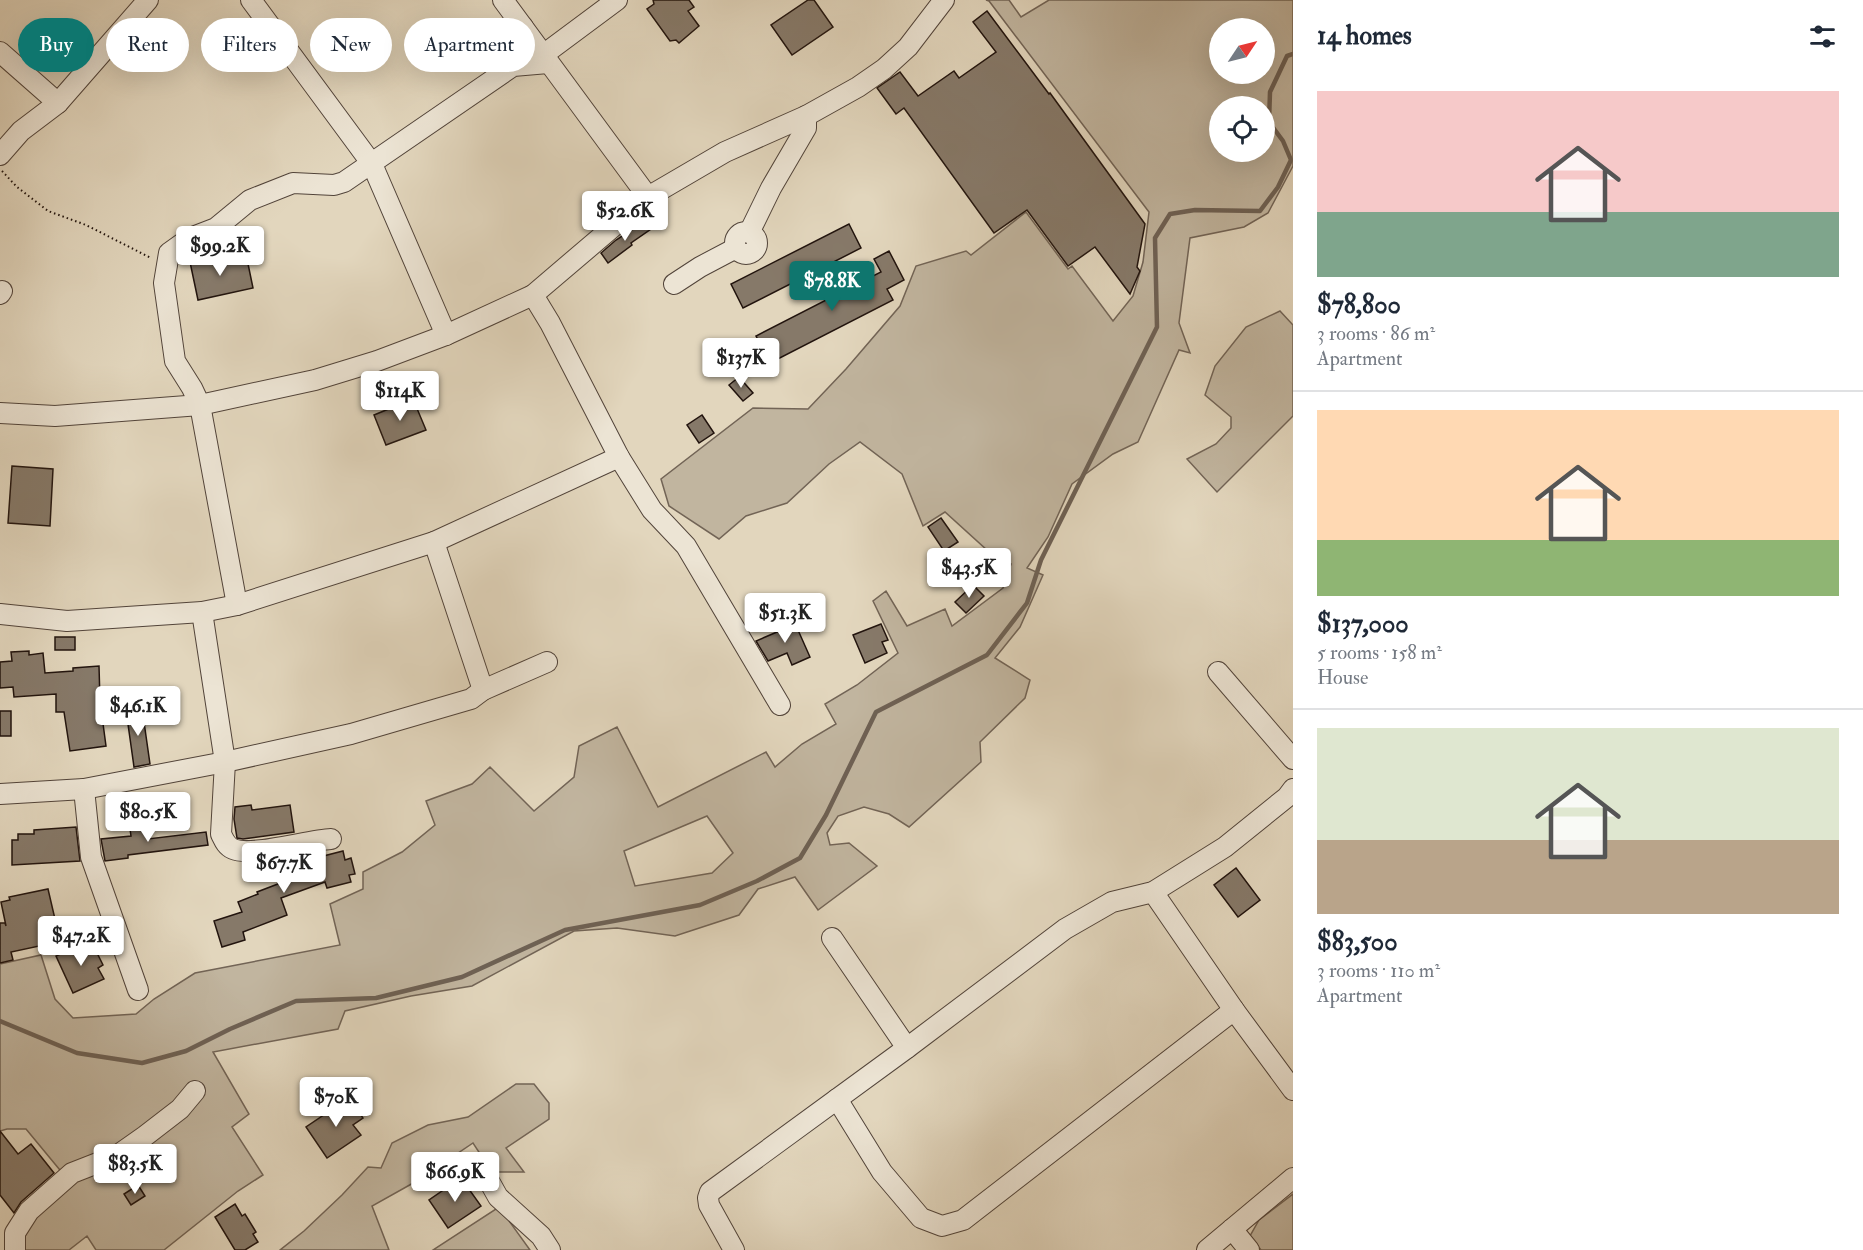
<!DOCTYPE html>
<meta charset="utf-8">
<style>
body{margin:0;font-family:"IM FELL Double Pica",serif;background:#f6f6f7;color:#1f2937;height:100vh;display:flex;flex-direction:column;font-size:22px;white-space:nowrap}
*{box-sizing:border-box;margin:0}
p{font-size:20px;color:#747a83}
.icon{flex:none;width:33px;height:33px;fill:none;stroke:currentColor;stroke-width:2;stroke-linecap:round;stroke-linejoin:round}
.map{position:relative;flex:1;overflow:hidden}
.panel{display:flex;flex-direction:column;background:#fff;width:570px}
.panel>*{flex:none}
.guide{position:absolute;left:18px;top:18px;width:570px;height:54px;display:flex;gap:12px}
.needle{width:39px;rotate:55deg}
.tools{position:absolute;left:1209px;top:18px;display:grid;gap:12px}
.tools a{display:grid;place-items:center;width:66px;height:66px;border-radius:50%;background:#fff;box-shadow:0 6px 24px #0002;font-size:30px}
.price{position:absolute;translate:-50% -51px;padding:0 14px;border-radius:6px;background:#fff;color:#222;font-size:20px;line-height:39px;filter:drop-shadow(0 2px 3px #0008)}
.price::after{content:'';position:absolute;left:50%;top:36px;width:18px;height:14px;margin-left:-9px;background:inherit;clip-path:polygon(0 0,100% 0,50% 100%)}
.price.selected{background:#0f766e;color:#fff}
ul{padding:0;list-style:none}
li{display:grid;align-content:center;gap:12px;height:318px;padding:0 24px}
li+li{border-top:2px solid #e0e1e3}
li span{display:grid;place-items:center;height:186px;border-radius:0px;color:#555}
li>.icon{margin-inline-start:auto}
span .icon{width:108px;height:108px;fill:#fffc;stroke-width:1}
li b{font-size:26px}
h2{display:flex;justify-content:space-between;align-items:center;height:72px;padding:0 24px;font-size:26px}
.tag{padding:0 21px;border-radius:27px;background:#fff;box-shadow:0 6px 24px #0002;font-size:21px;line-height:54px}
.tag.selected{background:#0f766e;color:#fff}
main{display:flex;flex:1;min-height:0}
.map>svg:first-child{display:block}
.green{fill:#c1b59f;stroke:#726456;stroke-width:1.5;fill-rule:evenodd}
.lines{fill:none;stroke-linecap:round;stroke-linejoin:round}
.stream{stroke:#6e6154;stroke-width:4.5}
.building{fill:#867969;stroke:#22140e;stroke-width:1.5}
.minor-casing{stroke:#52443a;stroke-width:22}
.path{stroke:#22140e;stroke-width:2;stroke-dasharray:1.5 3;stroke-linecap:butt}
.minor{stroke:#ece4d4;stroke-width:20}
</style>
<main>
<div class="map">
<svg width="1293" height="1250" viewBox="0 0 1293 1250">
<rect width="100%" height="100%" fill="#e2d6bd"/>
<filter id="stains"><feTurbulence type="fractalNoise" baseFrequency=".00333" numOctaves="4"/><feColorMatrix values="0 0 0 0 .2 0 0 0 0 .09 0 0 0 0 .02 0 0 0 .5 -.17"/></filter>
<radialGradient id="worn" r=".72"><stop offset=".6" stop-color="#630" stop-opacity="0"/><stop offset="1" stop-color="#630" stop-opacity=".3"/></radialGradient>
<g class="green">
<path d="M986 0H1009L1021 17 1049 0H1293V166L1268 213 1244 227 1190 238 1179 323 1190 353 1179 350 1138 442 1113 454 1072 484 1048 537 1027 568 1043 575 1020 627 995 658 1030 680 1025 698 980 742 981 762 909 827 889 814 864 807 838 816 827 833 830 845 849 843 877 866 818 910 795 877 758 889 739 915 675 936 617 928 574 931 472 986 411 996 345 1011 338 1029 213 1052 249 1114 232 1127 263 1175 238 1191 164 1250H96L87 1236 69 1250H22L28 1219 69 1181 26 1129H7L0 1131V964L41 955 55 999 73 1018 136 1014 154 999 195 973 340 945 330 904 363 889V872L402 852 435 825 426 801 472 784 490 767 534 811 574 777 579 746 617 727 658 807 766 752 775 767 802 744 836 724 825 704 857 685 898 653 873 601 886 591 907 626 945 609 952 626 1003 588 1011 564 998 560 945 512 923 526 902 474 860 442 829 464 787 503 746 516 719 539 669 506 661 479 753 408 808 409 846 369 900 306 916 266 966 251 971 255 1026 212 1068 269 1072 266 1113 321 1133 296 1143 262 1149 212 989 1ZM1220 28H1264V74H1220ZM1220 106H1264V152H1220ZM707 816 733 853 712 873 635 886 624 851Z"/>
<polygon points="1280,311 1293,325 1293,416 1217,492 1187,459 1216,444 1231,428 1231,417 1205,395 1215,366 1246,327"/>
<polygon points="516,1084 534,1084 549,1103 549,1119 506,1148 524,1172 492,1172 473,1143 415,1182 372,1206 389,1250 280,1250 304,1231 342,1195 368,1167 381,1168 392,1143 428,1125 468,1117"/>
<polygon points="1293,1194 1293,1250 1261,1250 1250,1236 1259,1220"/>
<polygon points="499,1207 530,1250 433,1250"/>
</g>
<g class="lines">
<polyline class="stream" points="0,1021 77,1053 142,1063 186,1051 230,1029 296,1001 376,998 462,977 565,930 700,905 757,881 800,858 826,815 876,712 987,655 1027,603 1041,560 1157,327 1155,238 1170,214 1195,210 1260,211 1278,187 1291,160 1283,141 1269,122 1270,92 1287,56 1293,54"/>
</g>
<g class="building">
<polygon points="653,0 689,0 694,7 688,11 699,26 679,43 676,40 670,41 647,9 654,4"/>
<polygon points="808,0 814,0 833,27 792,55 771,25"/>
<polygon points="987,11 1049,94 1050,93 1145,224 1137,267 1140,271 1130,294 1095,247 1068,266 1027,210 994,233 904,108 896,114 877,88 900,72 918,96 954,71 959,78 996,52 973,22"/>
<polygon points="645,221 651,229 631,243 632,245 608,263 601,253 616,240"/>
<polygon points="849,224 861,248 743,308 731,284"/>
<polygon points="889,251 904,280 887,289 893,300 770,363 756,336 881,272 874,259"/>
<polygon points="226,254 228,263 247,259 253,288 198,300 190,262"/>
<polygon points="739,377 753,393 743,401 729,385"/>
<polygon points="413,399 426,430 386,445 374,415"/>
<polygon points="702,415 714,433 699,443 687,425"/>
<polygon points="12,466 53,469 50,526 8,523"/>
<polygon points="941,518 958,542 944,551 928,527"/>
<polygon points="973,585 984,596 966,613 955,602"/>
<polygon points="794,621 810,657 792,665 787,653 768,661 756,641 777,632 776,629"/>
<polygon points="881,624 888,640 882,642 887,653 865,663 853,635"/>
<rect x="55" y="637" width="20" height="13"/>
<polygon points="29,651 29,655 43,653 45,673 73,671 73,668 99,666 100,701 106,746 70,751 64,712 56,712 56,694 14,697 13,687 0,688 0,662 12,661 11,652"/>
<polygon points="142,708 150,764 134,767 126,710"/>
<rect x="0" y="711" width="11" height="25"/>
<polygon points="251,805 252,810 290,805 294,832 243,839 237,838 234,819 235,807"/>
<polygon points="145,820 148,839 206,832 208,845 128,855 128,858 105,861 101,839 131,836 129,822"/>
<polygon points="76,827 80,861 12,865 12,840 18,840 18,834 34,834 34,830"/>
<polygon points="343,851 345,860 351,858 355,874 349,875 351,882 327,888 325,882 281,898 287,915 243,932 245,940 222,947 214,921 242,912 238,902 258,894 257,892 283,882 277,866 299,859 300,862"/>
<polygon points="1236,868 1260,900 1238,917 1214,885"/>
<polygon points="48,889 58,932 42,936 44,945 11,952 13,960 0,963 0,923 5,923 6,926 1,902 10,900 9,897"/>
<polygon points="86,942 91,953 96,951 103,965 98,968 104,979 73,993 56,956"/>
<polygon points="349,1098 363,1118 353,1125 361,1135 327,1158 306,1127"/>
<polygon points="0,1131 18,1154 31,1144 54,1173 21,1202 14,1213 0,1195"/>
<polygon points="461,1178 481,1206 448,1228 429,1200"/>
<polygon points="138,1185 145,1196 131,1205 124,1194"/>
<polygon points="235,1204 242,1216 245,1214 256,1232 253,1234 258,1242 245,1250 235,1250 215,1217"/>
</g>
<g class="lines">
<g class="minor-casing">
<g id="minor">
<polyline points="251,0 372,164 446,335"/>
<polyline points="503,0 648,197"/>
<polyline points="0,52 58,103"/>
<polyline points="543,55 617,0"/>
<polyline points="513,66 523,27"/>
<polyline points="0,155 21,131 58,103 148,0"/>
<circle cx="746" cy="243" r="11"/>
<polyline points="749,233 771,188 806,128 806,116"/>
<polyline points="674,284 700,267 736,248"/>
<polyline points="0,294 2,291"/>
<polyline points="533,295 550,323 619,457 652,510 686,546 780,705"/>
<polyline points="0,413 55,416 200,405 315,380 377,361 446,335 533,295 648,197 725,152 806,116 858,87 884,69 908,47 944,0"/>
<polyline points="434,542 483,690"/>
<polyline points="237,605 200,405 192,388 175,361 164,283 169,253 190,238 216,228 250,200 293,183 334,185 344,182 513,66 548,63"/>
<path d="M202 612 225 762 221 834C224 840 226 846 233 849 251 857 308 840 331 839"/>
<polyline points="0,614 67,621 202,612 237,605 434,542 619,457"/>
<polyline points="1218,672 1293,759"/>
<polyline points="84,789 91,857 138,990"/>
<polyline points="0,794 84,789 225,762 351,734 471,699 483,690 547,662"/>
<polyline points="1153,892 1234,1010 1293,1090"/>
<polyline points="832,938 907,1048"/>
<polyline points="837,1099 882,1172 921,1218 942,1226 963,1220 1234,1010"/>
<polyline points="484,1172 498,1197 541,1236 550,1250"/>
<polyline points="1232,1229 1249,1250"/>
<polyline points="15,1250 15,1233 29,1211 72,1173 118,1155 145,1136 180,1109 195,1091"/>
<polyline points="734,1250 709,1205 708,1198 710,1192 907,1048 1065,929 1112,902 1153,892 1225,847 1287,797 1293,789"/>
<polyline points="1207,1250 1293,1178"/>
</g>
</g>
<polyline class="path" points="2,171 17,187 48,211 86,225 151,258"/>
<use href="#minor" class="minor"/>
</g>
<rect width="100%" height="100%" filter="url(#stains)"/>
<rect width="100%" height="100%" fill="url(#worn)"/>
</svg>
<div class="tools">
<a><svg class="needle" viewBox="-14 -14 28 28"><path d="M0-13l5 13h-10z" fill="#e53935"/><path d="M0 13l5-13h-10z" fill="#747a83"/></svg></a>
<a><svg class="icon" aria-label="locate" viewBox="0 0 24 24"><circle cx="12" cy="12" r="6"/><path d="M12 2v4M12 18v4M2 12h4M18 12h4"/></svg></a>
</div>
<b class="price" style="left:625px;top:242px">$52.6K</b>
<b class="price" style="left:220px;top:277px">$99.2K</b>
<b class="price selected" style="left:832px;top:312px">$78.8K</b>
<b class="price" style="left:741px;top:389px">$137K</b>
<b class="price" style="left:400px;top:422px">$114K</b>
<b class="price" style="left:969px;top:599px">$43.5K</b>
<b class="price" style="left:785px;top:644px">$51.3K</b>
<b class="price" style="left:138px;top:737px">$46.1K</b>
<b class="price" style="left:148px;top:843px">$80.5K</b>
<b class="price" style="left:284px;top:894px">$67.7K</b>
<b class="price" style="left:81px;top:967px">$47.2K</b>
<b class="price" style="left:336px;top:1128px">$70K</b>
<b class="price" style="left:135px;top:1195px">$83.5K</b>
<b class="price" style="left:455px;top:1203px">$66.9K</b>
<div class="guide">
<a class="tag selected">Buy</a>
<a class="tag">Rent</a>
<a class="tag">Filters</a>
<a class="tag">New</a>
<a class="tag">Apartment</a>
</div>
</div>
<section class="panel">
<h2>14 homes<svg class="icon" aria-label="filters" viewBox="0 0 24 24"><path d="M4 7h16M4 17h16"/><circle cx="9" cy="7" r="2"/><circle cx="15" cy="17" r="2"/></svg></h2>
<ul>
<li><span style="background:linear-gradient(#f6c9c9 65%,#7fa58c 0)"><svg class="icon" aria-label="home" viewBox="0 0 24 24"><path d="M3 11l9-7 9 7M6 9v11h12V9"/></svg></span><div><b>$78,800</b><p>3 rooms · 86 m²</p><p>Apartment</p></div></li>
<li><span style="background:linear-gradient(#ffd9b3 70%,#8fb573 0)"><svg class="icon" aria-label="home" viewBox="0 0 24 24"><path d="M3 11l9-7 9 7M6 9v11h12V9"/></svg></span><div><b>$137,000</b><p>5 rooms · 158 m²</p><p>House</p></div></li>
<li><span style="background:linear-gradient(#dfe7d0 60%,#b9a48a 0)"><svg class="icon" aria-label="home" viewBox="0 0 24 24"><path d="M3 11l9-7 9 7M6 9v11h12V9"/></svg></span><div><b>$83,500</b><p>3 rooms · 110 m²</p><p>Apartment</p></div></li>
</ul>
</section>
</main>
